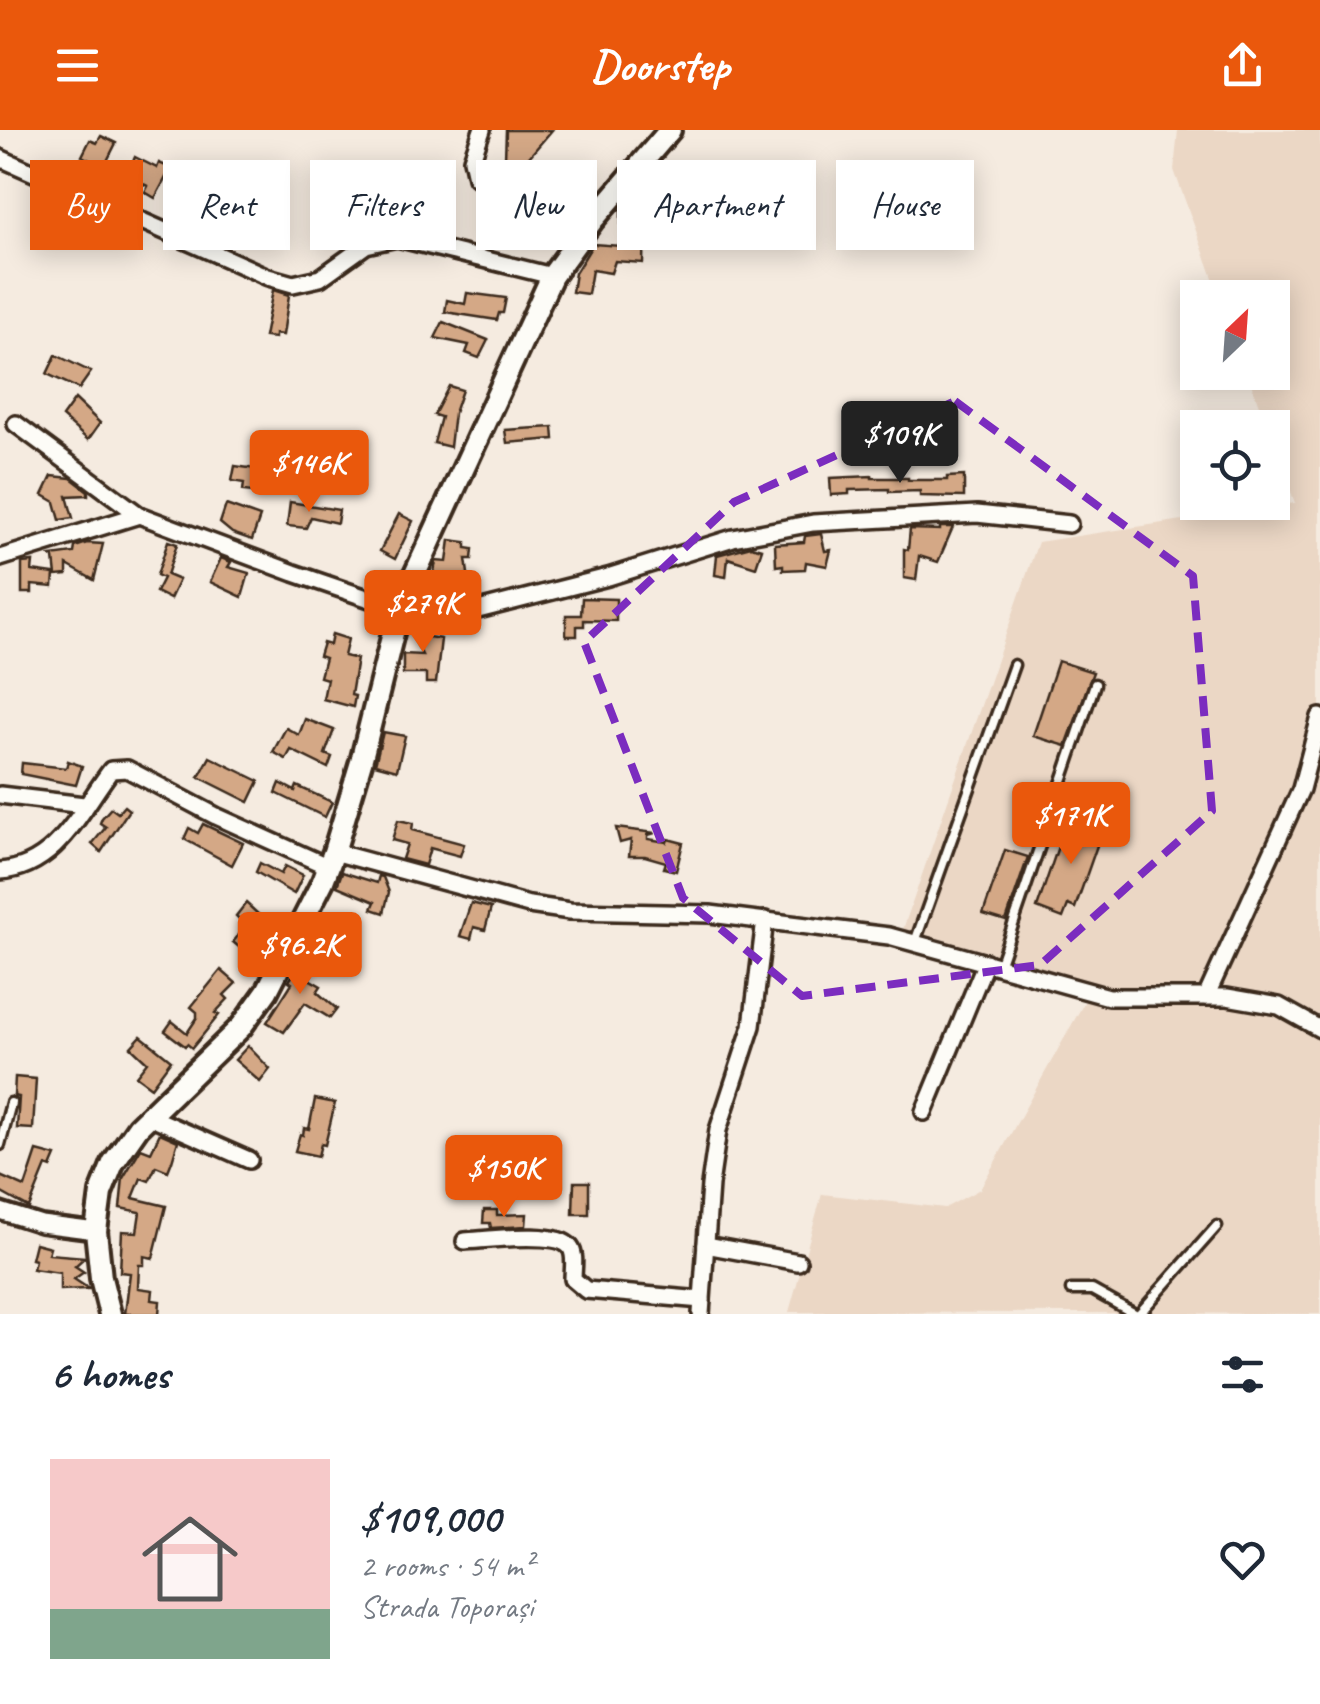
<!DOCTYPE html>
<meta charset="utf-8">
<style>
body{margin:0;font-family:Caveat,sans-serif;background:#f6f6f7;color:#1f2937;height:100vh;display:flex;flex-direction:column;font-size:38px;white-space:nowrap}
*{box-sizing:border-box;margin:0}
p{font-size:32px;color:#747a83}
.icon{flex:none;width:55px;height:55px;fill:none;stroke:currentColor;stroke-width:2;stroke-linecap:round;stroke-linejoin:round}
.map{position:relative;height:1184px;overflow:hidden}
.panel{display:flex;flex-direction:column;background:#fff;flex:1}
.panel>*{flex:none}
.hud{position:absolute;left:30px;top:30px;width:1260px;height:90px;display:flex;gap:20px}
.needle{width:65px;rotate:25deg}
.fabs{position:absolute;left:1180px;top:150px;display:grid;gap:20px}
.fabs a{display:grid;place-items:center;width:110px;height:110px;border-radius:0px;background:#fff;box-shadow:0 5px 25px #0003;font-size:50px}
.price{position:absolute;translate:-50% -85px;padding:0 22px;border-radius:10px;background:#ea580c;color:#fff;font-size:32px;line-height:65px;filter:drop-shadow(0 2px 5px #0008)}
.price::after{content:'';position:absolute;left:50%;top:60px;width:30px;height:22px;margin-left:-15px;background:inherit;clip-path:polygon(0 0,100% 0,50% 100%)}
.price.selected{background:#222;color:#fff}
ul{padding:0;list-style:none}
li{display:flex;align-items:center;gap:30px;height:250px;padding:0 50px}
li span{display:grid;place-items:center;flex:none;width:280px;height:200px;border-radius:0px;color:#555}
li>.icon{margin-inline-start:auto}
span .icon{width:120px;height:120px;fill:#fffc;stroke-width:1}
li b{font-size:42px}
h2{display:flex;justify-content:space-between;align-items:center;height:120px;padding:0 50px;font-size:42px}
.chip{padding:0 35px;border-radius:0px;background:#fff;box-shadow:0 5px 25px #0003;font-size:35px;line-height:90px}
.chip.selected{background:#ea580c;color:#fff}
header{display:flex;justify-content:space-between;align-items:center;height:130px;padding:0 50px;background:#ea580c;color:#fff;font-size:45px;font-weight:800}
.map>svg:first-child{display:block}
.built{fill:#ebd7c5}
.building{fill:#d4a886;stroke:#3b2a1e;stroke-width:2.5}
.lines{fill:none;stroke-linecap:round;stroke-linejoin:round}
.lane-casing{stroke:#3b2a1e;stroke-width:15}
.street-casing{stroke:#3b2a1e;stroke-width:22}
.secondary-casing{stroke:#3b2a1e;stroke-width:28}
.lane{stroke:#fdfcf7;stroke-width:8}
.street{stroke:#fdfcf7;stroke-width:15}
.secondary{stroke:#fdfcf7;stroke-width:20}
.marked{fill:none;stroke:#7b2cbf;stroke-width:8;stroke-dasharray:20 12;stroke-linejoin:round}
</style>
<header><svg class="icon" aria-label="menu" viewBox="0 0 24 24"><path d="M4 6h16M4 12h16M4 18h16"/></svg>Doorstep<svg class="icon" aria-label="share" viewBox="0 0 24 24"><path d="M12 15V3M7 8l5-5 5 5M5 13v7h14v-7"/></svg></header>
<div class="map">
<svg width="1320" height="1184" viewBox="0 0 1320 1184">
<rect width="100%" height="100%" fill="#f5ebe0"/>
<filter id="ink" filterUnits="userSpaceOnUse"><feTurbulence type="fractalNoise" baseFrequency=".01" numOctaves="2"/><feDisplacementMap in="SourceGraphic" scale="20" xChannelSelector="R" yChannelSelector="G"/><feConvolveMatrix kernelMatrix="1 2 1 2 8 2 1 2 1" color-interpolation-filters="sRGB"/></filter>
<g filter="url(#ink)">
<polygon class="built" points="1178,0 1320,0 1320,1184 789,1182 822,1064 945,1078 980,1059 1085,871 900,808 1038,412 1295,373 1273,312 1272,298 1267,297 1247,243 1272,242 1272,168 1220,167 1174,40"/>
<g class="building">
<polygon points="506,0 552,0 518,40 505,29"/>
<polygon points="101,6 116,13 104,37 82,26 90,10 97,13"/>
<polygon points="135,27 157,38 159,33 171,38 155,68 145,62 148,56 139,52 141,49 128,43"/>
<polygon points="42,67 79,85 81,80 109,92 100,117 83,106 80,113 64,107 70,94 37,78"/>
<polygon points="187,73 226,91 219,106 179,89"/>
<polygon points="621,80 633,81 632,93 644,93 643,133 615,131 611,143 592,140 588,164 572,162 575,143 593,114 621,116"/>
<polygon points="273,160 289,165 283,205 275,204 275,208 264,207"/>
<polygon points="467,163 506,168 503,183 499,183 497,190 445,182 447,170 465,174"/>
<polygon points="443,192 488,210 479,228 466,223 469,215 435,208"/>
<polygon points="56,225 91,242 79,259 47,244"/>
<polygon points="449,256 462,260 454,283 450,317 434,313 441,287 434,285"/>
<polygon points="75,269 100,293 88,310 62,287"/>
<polygon points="553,297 554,309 507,313 505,300"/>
<polygon points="235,336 263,340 262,348 276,351 273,364 243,361 244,353 232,351"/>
<polygon points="52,346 71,348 88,361 88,365 67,366 73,388 60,390 55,372 43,365"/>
<polygon points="872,346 872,348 908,348 908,350 947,350 947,347 964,346 964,367 920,366 920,361 889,362 889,359 849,360 849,364 831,365 830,348"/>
<polygon points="290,372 339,380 337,393 311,387 306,398 287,396"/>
<polygon points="226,375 260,387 252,410 232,403 220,393"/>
<polygon points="399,384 413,391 395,429 380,421"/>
<polygon points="940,397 953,397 938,432 919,426 916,450 904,448 904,419 908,420 910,399 940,400"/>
<polygon points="821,404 825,421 831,420 827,436 806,432 805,439 783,440 783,435 776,436 775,414 804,412 805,406"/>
<polygon points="450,410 466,412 466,418 473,419 472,429 466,429 471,465 458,466 453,449 433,448 436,431 447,432"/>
<polygon points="168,411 177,414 167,445 179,450 170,469 156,462 163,448 157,445"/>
<polygon points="87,413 103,414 94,450 67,435 67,445 56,446 54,428 51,426 74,423 75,417"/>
<polygon points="751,416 762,419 756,437 728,428 726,447 715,445 717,425"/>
<polygon points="221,428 231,432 228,437 249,443 242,467 210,452"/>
<polygon points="33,432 32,441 54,444 53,457 32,455 32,463 22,463 22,433"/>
<polygon points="582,468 616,469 616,491 584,490 584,496 577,496 577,506 566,506 566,485 581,485"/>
<polygon points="410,493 429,497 428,507 441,509 436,553 426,553 426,544 403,544 403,524 422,525 411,502 408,502"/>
<polygon points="332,504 348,509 344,526 357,529 351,565 355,566 353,577 323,569 327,549 320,547 325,528 319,526 323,513 330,515"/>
<polygon points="1058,531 1093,542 1066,616 1033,606"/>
<polygon points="305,589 334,600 325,624 332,627 328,638 291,620 286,629 273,622 286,598 299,605"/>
<polygon points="383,602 405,606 397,640 375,634"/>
<polygon points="210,627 259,651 249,672 199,647"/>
<polygon points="68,631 82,636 76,655 21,644 22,633 66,638"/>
<polygon points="280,653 295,661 297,656 332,672 325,687 276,663"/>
<polygon points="124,676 129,680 101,722 92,714 106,697 100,693 102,688 111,678 118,683"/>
<polygon points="1091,682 1107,687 1075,778 1068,775 1063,788 1037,778 1065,696 1084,702"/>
<polygon points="398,690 413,693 412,700 464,714 460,726 430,718 425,735 402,729 407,714 392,710"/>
<polygon points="203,694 243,713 232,735 184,709 189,698 198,703"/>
<polygon points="616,698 655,703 648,705 648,709 667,712 668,709 683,713 676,741 664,738 666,732 645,726 629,726 631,710 620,713"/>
<polygon points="1005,720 1028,727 1006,791 983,784"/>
<polygon points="260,733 281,744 285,736 303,745 294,764 256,742"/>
<polygon points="342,742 377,753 379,746 383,747 389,762 384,783 372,779 375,772 337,756"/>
<polygon points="246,773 271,796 245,822 233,812 246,796 236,786"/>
<polygon points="471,773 491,778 485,800 474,797 471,809 460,806"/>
<polygon points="305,826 318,834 309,849 321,856 317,862 337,879 330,888 305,873 284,902 267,892 292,853 289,851"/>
<polygon points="221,840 236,853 224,865 228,869 215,883 219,885 202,906 192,918 187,914 185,916 165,901 172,891 187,903 197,888 197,882 191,877"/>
<polygon points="141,906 171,930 151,957 136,946 147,932 131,917"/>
<polygon points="248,916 270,939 260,952 235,930"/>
<polygon points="15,947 36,949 33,999 17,998 19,967 14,966"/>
<polygon points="315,969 335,973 325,1015 321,1014 318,1026 295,1021 300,1004 303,1005 304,998 309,999"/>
<polygon points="160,1003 178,1011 172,1031 168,1041 156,1036 149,1051 141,1048 133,1068 166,1076 153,1128 144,1126 144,1135 139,1135 138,1158 153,1160 152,1170 160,1171 159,1184 125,1184 130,1143 120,1142 122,1101 137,1102 140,1082 120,1078 123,1048 141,1018 151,1022"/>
<polygon points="37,1021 56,1026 51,1038 46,1036 29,1078 0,1062 0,1046 25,1057"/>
<polygon points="574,1052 589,1052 589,1084 573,1084"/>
<polygon points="484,1080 497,1080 497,1085 527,1084 526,1096 491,1098 490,1093 483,1093"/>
<polygon points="35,1113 50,1117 48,1124 85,1127 75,1136 84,1142 74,1149 89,1159 60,1160 60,1143 33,1139 35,1130 31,1129"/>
</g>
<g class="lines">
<g class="lane-casing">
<g id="lane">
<polyline points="915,812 1014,535"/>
<polyline points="999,836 1095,554"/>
<polyline points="0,1015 11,973"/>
<polyline points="1071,1160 1092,1160 1135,1184"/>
<polyline points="1139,1184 1217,1096"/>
</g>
</g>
<g class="street-casing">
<g id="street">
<polyline points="482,0 472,29 476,47 596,86"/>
<polyline points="0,28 268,147 293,154 320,148 366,115 397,108 552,146"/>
<polyline points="16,294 139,385"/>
<polyline points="0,428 139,385 294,443 399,479 434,487 474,481 608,447 733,408 813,393 977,384 1069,394"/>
<polyline points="0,665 84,675"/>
<polyline points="334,722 529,775 570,781 710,784 889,806 1109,867 1227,867 1279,876 1320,899"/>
<path d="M0 741C57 737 80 681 111 640L127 639 216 686 329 737"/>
<polyline points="1206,867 1301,659 1320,587"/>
<polyline points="924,982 986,832"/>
<polyline points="149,986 249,1030"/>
<polyline points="0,1081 41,1094 96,1101"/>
<path d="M465 1111C487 1110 557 1100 570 1117 576 1125 573 1138 573 1149L586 1160 702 1170"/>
<polyline points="706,1115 798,1132"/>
<polyline points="701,1184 710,1055 718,1000 752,896 765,790"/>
</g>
</g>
<g class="secondary-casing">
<polyline id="secondary" points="110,1184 101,1148 96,1101 101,1063 113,1033 138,997 241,897 267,861 323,751 334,722 361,632 399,479 552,146 592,91 670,0"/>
</g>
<use href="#lane" class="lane"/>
<use href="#street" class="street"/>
<use href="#secondary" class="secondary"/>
</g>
</g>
<path class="marked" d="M955 271 1193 446 1212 681 1040 835 802 866 683 768 584 512 734 372Z"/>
</svg>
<div class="fabs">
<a><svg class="needle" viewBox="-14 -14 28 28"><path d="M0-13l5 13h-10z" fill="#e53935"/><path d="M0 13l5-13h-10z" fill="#747a83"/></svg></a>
<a><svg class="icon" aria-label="locate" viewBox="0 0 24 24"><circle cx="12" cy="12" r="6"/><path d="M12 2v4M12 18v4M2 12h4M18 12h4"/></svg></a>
</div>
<b class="price selected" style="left:900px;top:356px">$109K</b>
<b class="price" style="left:309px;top:385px">$146K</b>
<b class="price" style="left:423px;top:525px">$279K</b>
<b class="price" style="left:1071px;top:737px">$171K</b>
<b class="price" style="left:300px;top:867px">$96.2K</b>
<b class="price" style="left:504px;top:1090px">$150K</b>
<div class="hud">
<a class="chip selected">Buy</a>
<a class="chip">Rent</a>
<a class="chip">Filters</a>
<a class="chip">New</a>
<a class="chip">Apartment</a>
<a class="chip">House</a>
</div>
</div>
<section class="panel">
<h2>6 homes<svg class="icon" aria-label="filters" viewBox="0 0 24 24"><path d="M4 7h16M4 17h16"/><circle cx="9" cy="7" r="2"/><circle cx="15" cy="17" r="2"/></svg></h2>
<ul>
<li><span style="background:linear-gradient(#f6c9c9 75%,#7fa58c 0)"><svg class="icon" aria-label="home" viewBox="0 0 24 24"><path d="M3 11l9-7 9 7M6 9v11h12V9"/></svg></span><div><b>$109,000</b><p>2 rooms · 54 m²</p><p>Strada Toporași</p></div><svg class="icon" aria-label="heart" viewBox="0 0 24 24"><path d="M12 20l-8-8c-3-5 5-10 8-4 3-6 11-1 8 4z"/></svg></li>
</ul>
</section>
